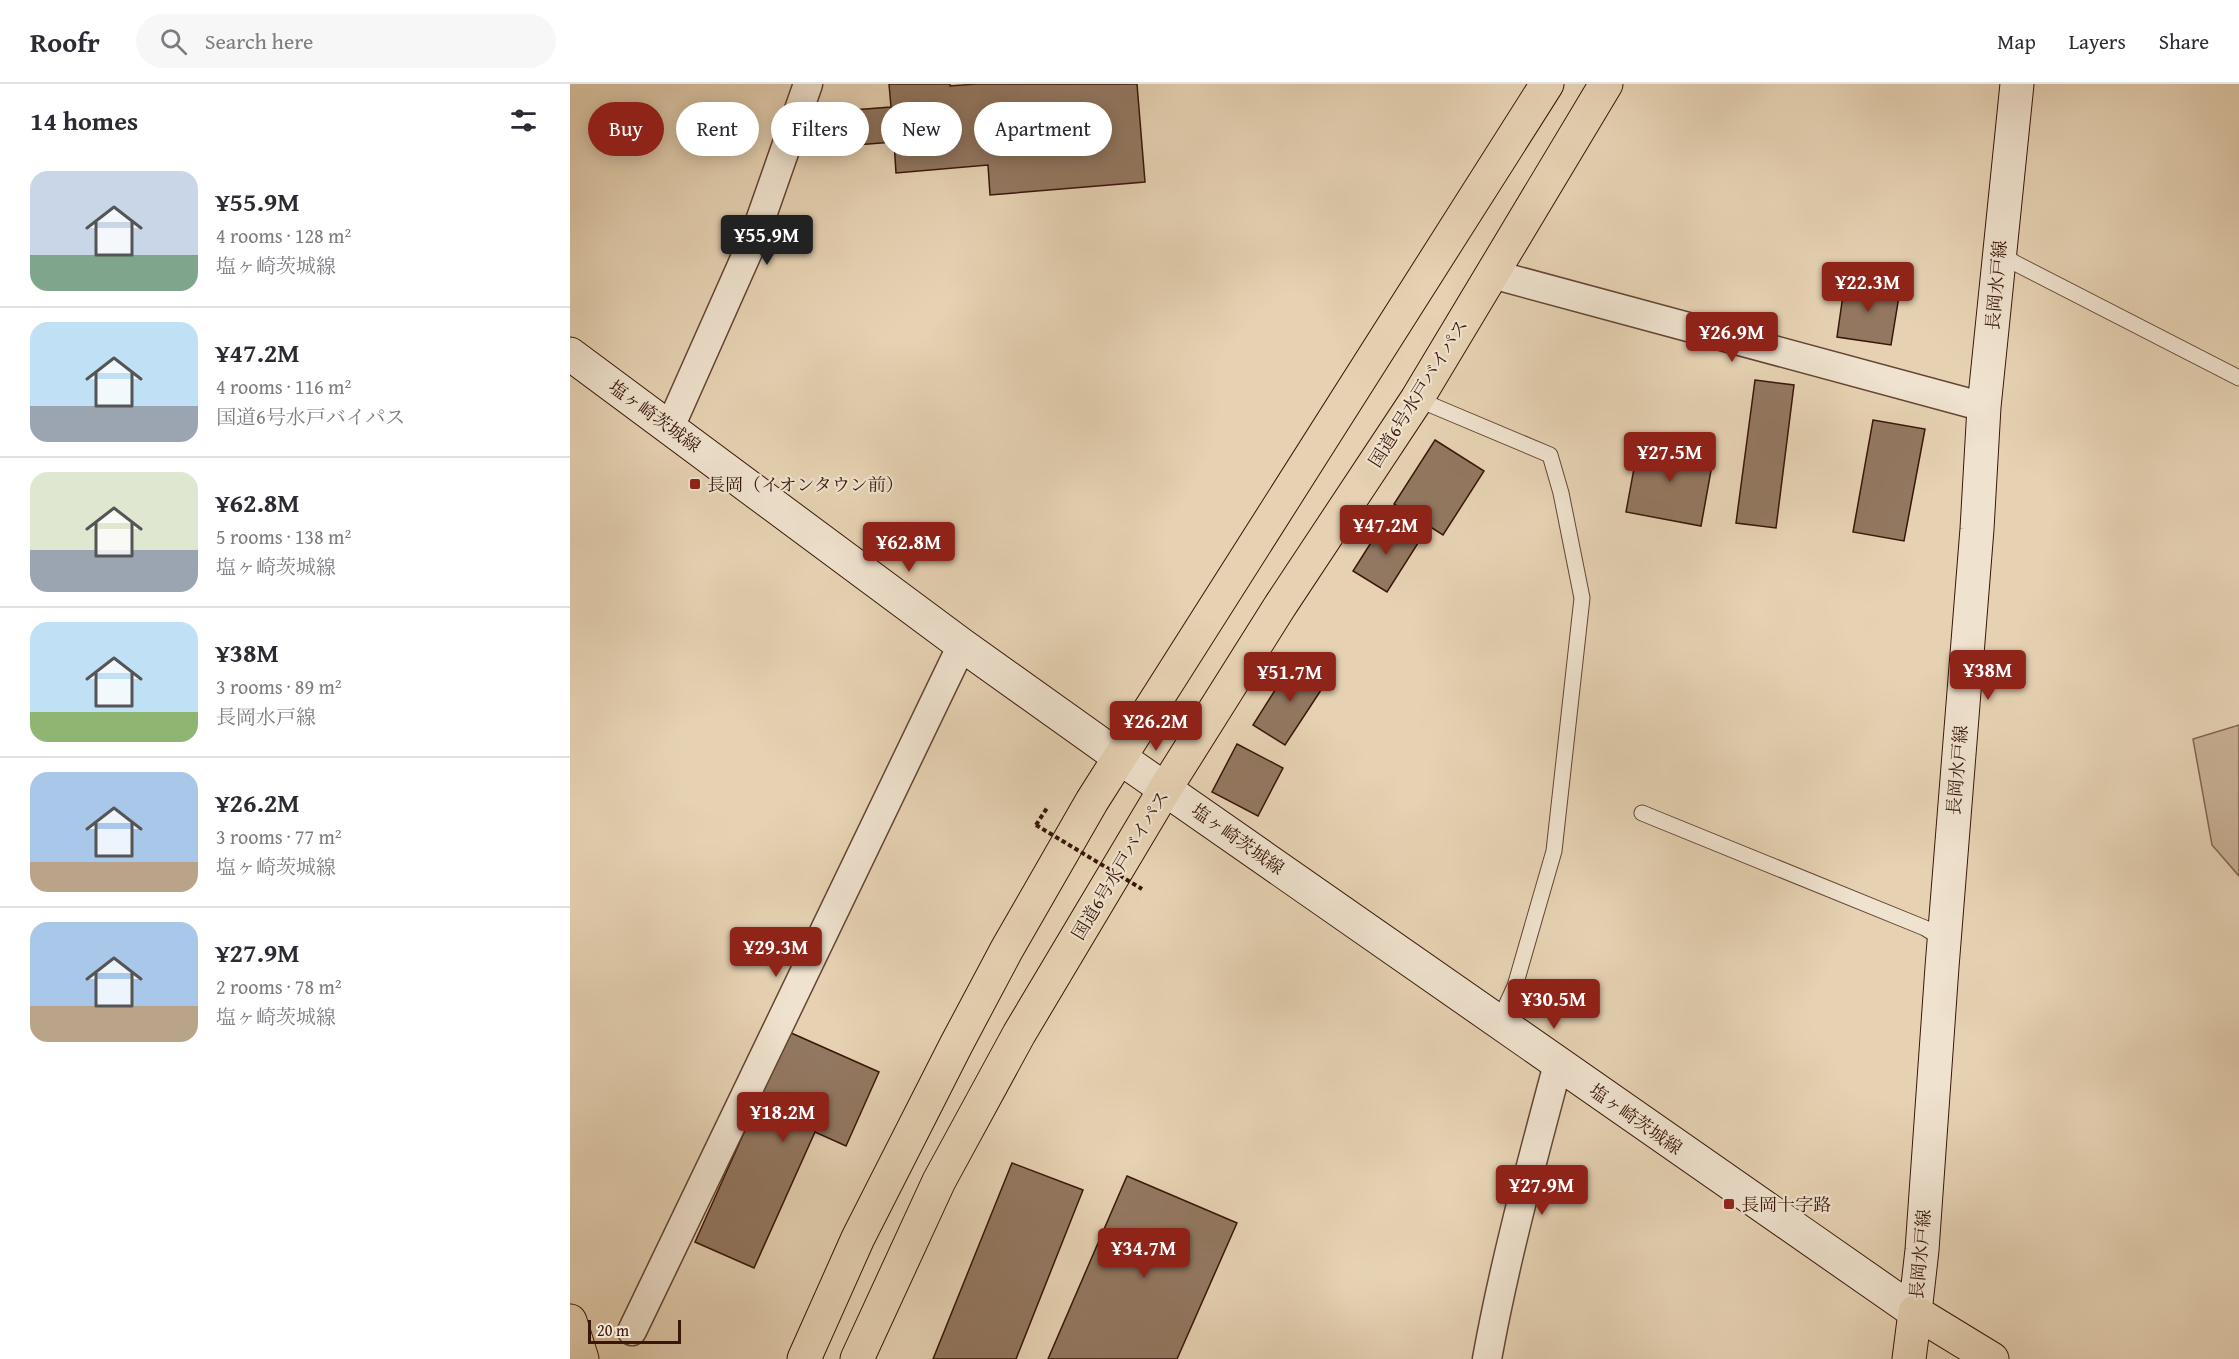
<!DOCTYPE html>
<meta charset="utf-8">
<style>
body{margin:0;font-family:"Gentium Book Plus","Noto Serif JP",serif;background:#f7f7f7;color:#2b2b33;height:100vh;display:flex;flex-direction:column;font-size:22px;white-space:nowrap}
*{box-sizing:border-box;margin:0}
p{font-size:20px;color:#7c7c81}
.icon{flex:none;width:33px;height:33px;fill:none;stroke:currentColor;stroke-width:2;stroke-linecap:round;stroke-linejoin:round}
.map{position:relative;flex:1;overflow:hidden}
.drawer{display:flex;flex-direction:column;background:#fff;width:570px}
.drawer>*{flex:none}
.hud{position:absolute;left:18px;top:18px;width:570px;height:54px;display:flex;gap:12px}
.scale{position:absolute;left:18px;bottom:15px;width:93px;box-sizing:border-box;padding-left:6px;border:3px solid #391609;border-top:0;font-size:16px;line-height:21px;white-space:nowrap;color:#391609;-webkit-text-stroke:4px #efe2ce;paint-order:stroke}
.price{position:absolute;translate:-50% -51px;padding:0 14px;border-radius:6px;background:#8f2418;color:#fff;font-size:20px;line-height:39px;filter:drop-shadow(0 2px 3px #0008)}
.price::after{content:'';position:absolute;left:50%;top:36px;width:18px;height:14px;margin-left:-9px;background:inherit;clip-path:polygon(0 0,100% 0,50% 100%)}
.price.on{background:#222;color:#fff}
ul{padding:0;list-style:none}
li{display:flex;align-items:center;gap:18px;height:150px;padding:0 30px}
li+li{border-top:2px solid #e1e1e2}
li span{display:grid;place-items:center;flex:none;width:168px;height:120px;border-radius:18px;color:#555}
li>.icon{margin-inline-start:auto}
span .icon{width:72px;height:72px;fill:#fffc;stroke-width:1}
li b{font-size:26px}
h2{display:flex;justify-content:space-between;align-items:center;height:72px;padding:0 30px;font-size:26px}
.pill{padding:0 21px;border-radius:27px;background:#fff;box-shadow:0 3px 15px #0003;font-size:21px;line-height:54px}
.pill.on{background:#8f2418;color:#fff}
header{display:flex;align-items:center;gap:36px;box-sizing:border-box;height:84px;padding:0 30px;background:#fff;border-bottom:2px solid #e1e1e2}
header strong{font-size:28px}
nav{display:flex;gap:33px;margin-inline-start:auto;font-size:21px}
.search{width:420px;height:54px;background:#f7f7f7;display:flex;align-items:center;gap:15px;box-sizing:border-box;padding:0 21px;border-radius:33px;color:#7c7c81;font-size:22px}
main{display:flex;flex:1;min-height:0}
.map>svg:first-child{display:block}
.green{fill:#c9b296;stroke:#816450;stroke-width:1.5}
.building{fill:#937861;stroke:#391609;stroke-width:1.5}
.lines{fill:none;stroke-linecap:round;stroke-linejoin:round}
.service-casing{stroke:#644534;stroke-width:17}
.minor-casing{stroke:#644534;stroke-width:31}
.secondary-casing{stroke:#391609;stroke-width:35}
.primary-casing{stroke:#391609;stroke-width:35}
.trunk-casing{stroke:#391609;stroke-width:35}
.path{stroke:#391609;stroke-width:4;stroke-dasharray:4.5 3;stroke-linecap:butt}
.service{stroke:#efe2ce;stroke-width:15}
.minor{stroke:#efe2ce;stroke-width:28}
.secondary{stroke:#efe2ce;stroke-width:33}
.primary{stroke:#e6d2b3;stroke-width:33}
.trunk{stroke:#e6d2b3;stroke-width:33}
.path-bridge{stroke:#391609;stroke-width:4;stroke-dasharray:4.5 3;stroke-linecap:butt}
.poi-dot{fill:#8f2418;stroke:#efe2ce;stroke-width:2}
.labels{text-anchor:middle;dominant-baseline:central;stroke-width:4.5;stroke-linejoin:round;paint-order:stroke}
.street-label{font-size:18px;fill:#391609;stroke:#efe2ce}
.poi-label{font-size:18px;fill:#391609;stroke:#efe2ce;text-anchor:start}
</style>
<header>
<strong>Roofr</strong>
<div class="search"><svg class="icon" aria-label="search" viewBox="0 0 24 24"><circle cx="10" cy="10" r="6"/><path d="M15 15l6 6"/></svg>Search here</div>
<nav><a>Map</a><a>Layers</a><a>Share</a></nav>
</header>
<main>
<section class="drawer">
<h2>14 homes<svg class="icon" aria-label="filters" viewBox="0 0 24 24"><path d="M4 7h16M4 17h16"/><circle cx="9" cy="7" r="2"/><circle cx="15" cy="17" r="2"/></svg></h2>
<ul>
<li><span style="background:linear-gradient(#c9d6e8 70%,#7fa58c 0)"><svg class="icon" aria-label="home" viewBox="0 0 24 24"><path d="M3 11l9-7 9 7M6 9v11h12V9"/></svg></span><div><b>¥55.9M</b><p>4 rooms · 128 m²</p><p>塩ヶ崎茨城線</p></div></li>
<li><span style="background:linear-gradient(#bfe0f5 70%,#9aa5b1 0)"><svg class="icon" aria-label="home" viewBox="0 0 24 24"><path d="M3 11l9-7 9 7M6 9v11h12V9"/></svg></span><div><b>¥47.2M</b><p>4 rooms · 116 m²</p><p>国道6号水戸バイパス</p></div></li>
<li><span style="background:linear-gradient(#dfe7d0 65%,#9aa5b1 0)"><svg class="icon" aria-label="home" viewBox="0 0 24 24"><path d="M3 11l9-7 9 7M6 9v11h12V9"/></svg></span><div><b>¥62.8M</b><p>5 rooms · 138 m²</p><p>塩ヶ崎茨城線</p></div></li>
<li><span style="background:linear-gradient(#bfe0f5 75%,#8fb573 0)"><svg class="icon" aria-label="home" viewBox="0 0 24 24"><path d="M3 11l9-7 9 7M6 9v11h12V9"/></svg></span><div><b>¥38M</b><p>3 rooms · 89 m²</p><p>長岡水戸線</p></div></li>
<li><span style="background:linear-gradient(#a9c7e8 75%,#b9a48a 0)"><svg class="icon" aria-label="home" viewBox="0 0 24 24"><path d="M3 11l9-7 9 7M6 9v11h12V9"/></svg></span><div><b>¥26.2M</b><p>3 rooms · 77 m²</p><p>塩ヶ崎茨城線</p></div></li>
<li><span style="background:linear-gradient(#a9c7e8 70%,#b9a48a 0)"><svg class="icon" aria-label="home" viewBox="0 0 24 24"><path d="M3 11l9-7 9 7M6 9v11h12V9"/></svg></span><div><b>¥27.9M</b><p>2 rooms · 78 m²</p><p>塩ヶ崎茨城線</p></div></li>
</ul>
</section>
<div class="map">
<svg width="1669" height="1275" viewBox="0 0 1669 1275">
<rect width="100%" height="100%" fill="#e6d2b3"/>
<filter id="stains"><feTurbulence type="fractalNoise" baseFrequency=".00333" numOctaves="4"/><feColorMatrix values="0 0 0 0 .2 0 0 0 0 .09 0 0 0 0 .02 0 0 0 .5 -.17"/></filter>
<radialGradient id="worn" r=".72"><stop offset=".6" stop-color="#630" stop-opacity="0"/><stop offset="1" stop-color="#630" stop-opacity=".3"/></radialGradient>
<polygon class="green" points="1669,641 1669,792 1642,761 1623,655"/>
<g class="building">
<polygon points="319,0 380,0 380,2 406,0 567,0 575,98 420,111 418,81 326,89 324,58 286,61 283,26 321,23"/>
<polygon points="1275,197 1330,206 1321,261 1267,253"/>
<polygon points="1185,296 1224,301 1206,444 1166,439"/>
<polygon points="1303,336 1355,345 1334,457 1283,448"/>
<polygon points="865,356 914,387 873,451 824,420"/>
<polygon points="1069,357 1144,370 1131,442 1056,428"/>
<polygon points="816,435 850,456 817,508 783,487"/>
<polygon points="724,576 757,597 715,661 683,641"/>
<polygon points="667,660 713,684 688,732 642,708"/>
<polygon points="219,948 309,988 276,1062 245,1048 184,1184 125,1158"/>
<polygon points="442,1079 513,1106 446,1275 363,1275"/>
<polygon points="557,1092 667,1139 607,1275 478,1275"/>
</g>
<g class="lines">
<g class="service-casing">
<g id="service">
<polyline points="1429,168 1445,179 1669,294"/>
<polyline points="847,315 980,371 991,409 1012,514 984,767 945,902 929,937"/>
<polyline points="1072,729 1355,844 1374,856"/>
</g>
</g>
<g class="minor-casing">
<g id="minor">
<polyline points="922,190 1414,323"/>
<polyline points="100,343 184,154 238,0"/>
<polyline points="62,1247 392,561"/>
<path d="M917 1275C935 1175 962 1078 988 980"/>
</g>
</g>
<g class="secondary-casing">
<polyline id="secondary" points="0,270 392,561 549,673 1345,1228 1352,1166 1372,883 1407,445 1414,323 1447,0"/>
</g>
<g class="primary-casing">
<g id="primary">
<polyline points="0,1237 12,1275"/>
<polyline points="1339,1275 1345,1228 1422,1275"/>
</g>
</g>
<g class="trunk-casing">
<g id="trunk">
<polyline points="234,1275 288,1154 386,961 437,865 522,717 977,0"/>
<polyline points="287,1275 369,1097 449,950 595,705 710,522 847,315 1036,0"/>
</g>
</g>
<polyline class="path" points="466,741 477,724"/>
<use href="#service" class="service"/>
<use href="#minor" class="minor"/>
<use href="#secondary" class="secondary"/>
<use href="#primary" class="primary"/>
<use href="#trunk" class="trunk"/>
<polyline class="path-bridge" points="466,741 572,805"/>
</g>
<g class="poi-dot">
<rect x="119" y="394" width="12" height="12" rx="3"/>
<rect x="1153" y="1114" width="12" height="12" rx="3"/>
</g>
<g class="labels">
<g class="street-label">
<text transform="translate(1426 201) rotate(-85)">長岡水戸線</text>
<text transform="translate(848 309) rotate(-58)">国道6号水戸バイパス</text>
<text transform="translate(85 332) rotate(36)">塩ヶ崎茨城線</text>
<text transform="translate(1387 686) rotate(-85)">長岡水戸線</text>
<text transform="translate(668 755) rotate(35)">塩ヶ崎茨城線</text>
<text transform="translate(550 781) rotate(-59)">国道6号水戸バイパス</text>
<text transform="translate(1066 1035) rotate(35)">塩ヶ崎茨城線</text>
<text transform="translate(1350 1170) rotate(-85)">長岡水戸線</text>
</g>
<g class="poi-label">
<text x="137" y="400">長岡（イオンタウン前）</text>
<text x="1171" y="1120">長岡十字路</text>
</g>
</g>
<rect width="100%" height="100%" filter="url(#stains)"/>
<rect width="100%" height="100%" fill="url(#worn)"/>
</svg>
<div class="scale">20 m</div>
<b class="price on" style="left:197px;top:182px">¥55.9M</b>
<b class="price" style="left:1298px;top:229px">¥22.3M</b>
<b class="price" style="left:1162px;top:279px">¥26.9M</b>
<b class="price" style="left:1100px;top:399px">¥27.5M</b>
<b class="price" style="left:816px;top:472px">¥47.2M</b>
<b class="price" style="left:339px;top:489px">¥62.8M</b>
<b class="price" style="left:1418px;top:617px">¥38M</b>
<b class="price" style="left:720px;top:619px">¥51.7M</b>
<b class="price" style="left:586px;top:668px">¥26.2M</b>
<b class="price" style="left:206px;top:894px">¥29.3M</b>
<b class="price" style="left:984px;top:946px">¥30.5M</b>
<b class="price" style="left:213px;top:1059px">¥18.2M</b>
<b class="price" style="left:972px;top:1132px">¥27.9M</b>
<b class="price" style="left:574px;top:1195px">¥34.7M</b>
<div class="hud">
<a class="pill on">Buy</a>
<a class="pill">Rent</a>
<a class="pill">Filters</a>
<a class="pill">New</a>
<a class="pill">Apartment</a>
</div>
</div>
</main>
